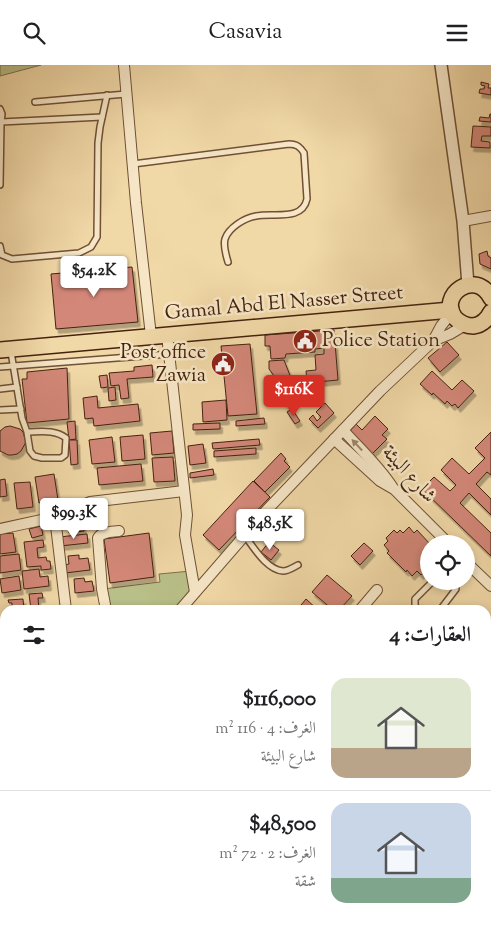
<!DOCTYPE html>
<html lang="ar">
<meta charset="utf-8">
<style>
body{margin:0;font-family:"Sorts Mill Goudy",Amiri,serif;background:#f6f6f6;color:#202124;direction:rtl;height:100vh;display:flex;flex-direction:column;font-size:19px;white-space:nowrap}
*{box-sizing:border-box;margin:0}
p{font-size:16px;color:#757577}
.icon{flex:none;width:28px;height:28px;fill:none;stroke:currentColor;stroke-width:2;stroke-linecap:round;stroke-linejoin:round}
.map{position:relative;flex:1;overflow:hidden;direction:ltr}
.drawer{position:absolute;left:0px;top:540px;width:491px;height:321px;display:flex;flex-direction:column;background:#fff;border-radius:15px 15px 0 0;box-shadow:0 2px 8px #0003;direction:rtl}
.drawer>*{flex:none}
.buttons{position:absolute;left:420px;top:470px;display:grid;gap:10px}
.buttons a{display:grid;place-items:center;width:55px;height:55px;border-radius:50%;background:#fff;box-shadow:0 2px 8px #0003;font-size:25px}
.price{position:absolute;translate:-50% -42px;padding:0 11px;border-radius:5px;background:#fff;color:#222;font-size:16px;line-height:32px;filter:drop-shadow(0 1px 2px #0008)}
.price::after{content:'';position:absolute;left:50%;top:30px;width:15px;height:11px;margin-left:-8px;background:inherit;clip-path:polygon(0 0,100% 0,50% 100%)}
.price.selected{background:#d93025;color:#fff}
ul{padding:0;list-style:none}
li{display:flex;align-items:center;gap:15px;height:125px;padding:0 20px}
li+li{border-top:1px solid #e0e0e0}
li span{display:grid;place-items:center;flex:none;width:140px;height:100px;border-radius:15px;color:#555}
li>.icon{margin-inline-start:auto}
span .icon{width:60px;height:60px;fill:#fffc;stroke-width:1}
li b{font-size:21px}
h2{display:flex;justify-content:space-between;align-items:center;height:60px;padding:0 20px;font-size:21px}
header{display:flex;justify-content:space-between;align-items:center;height:65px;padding:0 20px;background:#fff;font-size:22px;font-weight:600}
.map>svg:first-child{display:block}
.green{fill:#b9bf88;stroke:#7f704c}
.building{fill:#d38778;stroke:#452210;filter:url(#shadow)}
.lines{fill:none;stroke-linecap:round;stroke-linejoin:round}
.service-casing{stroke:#705036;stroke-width:8}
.minor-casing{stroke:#705036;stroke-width:12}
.tertiary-casing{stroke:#705036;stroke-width:14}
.secondary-casing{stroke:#452210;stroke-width:16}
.primary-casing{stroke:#452210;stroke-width:18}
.service{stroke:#f6e6c6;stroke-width:5}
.minor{stroke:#f6e6c6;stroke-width:10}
.tertiary{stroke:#f6e6c6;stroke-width:11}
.secondary{stroke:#f6e6c6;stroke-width:14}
.primary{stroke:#f1d8a7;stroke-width:15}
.oneway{fill:#9e846b}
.labels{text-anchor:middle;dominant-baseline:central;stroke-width:5;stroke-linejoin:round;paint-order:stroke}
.street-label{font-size:20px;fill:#452210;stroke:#f6e6c6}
.poi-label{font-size:20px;fill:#452210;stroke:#f6e6c6;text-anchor:start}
</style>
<header><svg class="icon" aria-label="menu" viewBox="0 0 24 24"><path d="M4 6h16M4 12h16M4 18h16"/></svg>Casavia<svg class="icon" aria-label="search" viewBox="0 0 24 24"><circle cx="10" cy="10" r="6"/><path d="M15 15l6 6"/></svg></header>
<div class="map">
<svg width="491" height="861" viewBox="0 0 491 861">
<defs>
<filter id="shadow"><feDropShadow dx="2.5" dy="4.5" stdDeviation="0" flood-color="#0004"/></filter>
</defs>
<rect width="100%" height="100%" fill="#f1d8a7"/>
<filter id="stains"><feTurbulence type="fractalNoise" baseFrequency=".004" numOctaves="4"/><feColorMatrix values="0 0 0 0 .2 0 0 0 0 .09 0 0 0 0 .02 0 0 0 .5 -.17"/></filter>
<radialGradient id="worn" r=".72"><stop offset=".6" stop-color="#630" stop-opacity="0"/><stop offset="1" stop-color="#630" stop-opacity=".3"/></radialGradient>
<g class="green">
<polygon points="0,0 41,0 0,11"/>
<polygon points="191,506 194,527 180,545 106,545 103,524 160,517 159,509"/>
<polygon points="491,621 491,699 486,700 486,623"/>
<polygon points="0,687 5,687 5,731 0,734"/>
</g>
<g class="building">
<polygon points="481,17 489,19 488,23 491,23 491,30 479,28 480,24 484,24 485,21 481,20"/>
<polygon points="490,49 491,49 491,57 479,56 480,52 489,53"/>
<polygon points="473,61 491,62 491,71 482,71 481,76 490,77 490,83 471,82"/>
<polygon points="487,186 488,191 491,193 491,204 480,199 479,189"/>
<polygon points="132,202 138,257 56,264 51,209"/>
<polygon points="334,265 338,315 307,318 306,306 316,305 315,290 324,289 324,283 315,284 315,287 286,289 285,293 271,294 270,281 265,281 265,270"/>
<polygon points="447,277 459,290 440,307 428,293"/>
<polygon points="250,279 257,349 228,351 221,281"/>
<polygon points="284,295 291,313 283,323 269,304 269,296"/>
<polygon points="152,300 153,312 127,314 129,333 121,334 119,320 111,321 109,308 134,306 134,302"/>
<polygon points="67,303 69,354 27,358 22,314 27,314 27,307"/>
<polygon points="432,306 452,325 462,315 474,326 458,343 455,339 452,341 447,336 445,339 433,328 432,330 420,319"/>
<polygon points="107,310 108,322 101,323 99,311"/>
<polygon points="115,322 116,335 109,336 108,323"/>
<polygon points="97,331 98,343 138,339 140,356 94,361 93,353 85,354 83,333"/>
<polygon points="226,335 227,355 203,357 202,337"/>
<polygon points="325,338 334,348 318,363 309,354 313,350 317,356 321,352 316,347"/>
<polygon points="292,344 300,356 295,359 287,347"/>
<polygon points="375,351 388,364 382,370 387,374 371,390 348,368 356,359 362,365"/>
<polygon points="264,353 265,359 236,361 236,356"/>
<polygon points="75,356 76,374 69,375 67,357"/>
<polygon points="220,358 220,364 193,365 193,359"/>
<polygon points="10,361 20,364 23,367 26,377 21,386 17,389 12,390 8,390 0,386 0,366 5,362"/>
<polygon points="172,366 174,388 152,390 150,368"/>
<polygon points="491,367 491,410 487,407 476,419 491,434 491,450 469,428 460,438 491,468 491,491 422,424 434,412 450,426 456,420 441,405 452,393 469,409 485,393 475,383"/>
<polygon points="143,370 145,394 122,396 120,372"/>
<polygon points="112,372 115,397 92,399 89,375"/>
<polygon points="259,374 260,380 213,384 212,378"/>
<polygon points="69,375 77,375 78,399 71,400"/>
<polygon points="203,379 206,398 190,400 188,381"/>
<polygon points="256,383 256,389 214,392 214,386"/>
<polygon points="281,388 286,394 284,396 290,402 265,427 254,416"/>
<polygon points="173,392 175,416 154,417 152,393"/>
<polygon points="141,399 143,416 99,420 97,403"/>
<polygon points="213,404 214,410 190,413 190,408"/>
<polygon points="54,409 58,435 39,438 35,412"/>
<polygon points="5,414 7,431 0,432 0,415"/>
<polygon points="253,416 270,432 219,485 203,470"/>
<polygon points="30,417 33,442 17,444 14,418"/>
<polygon points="82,450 84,466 69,468 67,452"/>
<polygon points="41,461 43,470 32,473 29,464"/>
<polygon points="409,462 414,468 417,465 430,479 429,503 421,510 417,506 412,511 407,505 406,507 387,488 389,486 384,480 388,476 386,473 394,465 397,468 400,465 403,468"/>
<polygon points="13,468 16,487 0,489 0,469"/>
<polygon points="149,468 154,512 110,518 104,474"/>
<polygon points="87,469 88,478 60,481 59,472"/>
<polygon points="43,475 44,482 37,483 38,493 46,492 47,496 50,496 51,504 41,505 41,501 27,502 24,477"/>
<polygon points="269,477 279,485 271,495 261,487"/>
<polygon points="364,478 373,486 360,500 351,491"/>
<polygon points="19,489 21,505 0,508 0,491"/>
<polygon points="79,490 79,494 88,493 90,505 65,508 64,500 69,499 68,491"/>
<polygon points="39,504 40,512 48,511 49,521 24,524 22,506"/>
<polygon points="327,510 352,531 339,545 333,545 312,527"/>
<polygon points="19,511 21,525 2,528 0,514"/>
<polygon points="84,513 85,517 92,516 94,526 75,528 74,514"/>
<polygon points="42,528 43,533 38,533 39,545 31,545 29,529"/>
<polygon points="23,534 24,545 19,545 19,542 12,543 12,538 9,538 8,535"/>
<polygon points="306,534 318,545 297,545"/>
<polygon points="5,610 5,628 0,629 0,611"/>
<polygon points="3,650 3,667 0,667 0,651"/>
<polygon points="3,745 5,748 5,817 0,819 0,747"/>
<polygon points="486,747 490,747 491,766 486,766"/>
<polygon points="486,791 491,792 491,809 486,808"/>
<rect x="486" y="838" width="5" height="14"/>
<polygon points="5,848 5,856 16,856 18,861 6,861 1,849"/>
<polygon points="24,856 34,856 35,858 26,861"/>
<polygon points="140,856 146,856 148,861 134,861 133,858"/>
<polygon points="147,856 163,856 165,860 149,861"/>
<polygon points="419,856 427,856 428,861 416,861 414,857"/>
<polygon points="429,856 443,856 444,861 430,861"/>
<polygon points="413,857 414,861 401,861 400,860"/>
</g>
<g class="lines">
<g class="service-casing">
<g id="service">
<polyline points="35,37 126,29"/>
<polyline points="0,44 2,49 1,57 0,120"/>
<polyline points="1,57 102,52"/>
<path d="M133 99 289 79C297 79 300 82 304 88L307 134C302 157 273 147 256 151 245 153 229 162 225 174 223 181 226 190 228 197"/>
<polyline points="0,181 2,190 12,194 79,188 91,182 97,172 98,78 100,62 107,30"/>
<path d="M11 287 22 353 27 367 30 386 34 391 42 393H61L65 390 66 373C54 364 40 367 27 367"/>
<polyline points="0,302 169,289"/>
<polyline points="0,324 17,322"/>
<polyline points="0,345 21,344"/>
<path d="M245 471C254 483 267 505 283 506 288 506 294 502 298 500"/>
<polyline points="418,545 415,540 415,534 433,516"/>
<polyline points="440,545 456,524 455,520 450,516"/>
<polyline points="0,736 5,733"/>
</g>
</g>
<g class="minor-casing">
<g id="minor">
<polyline points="124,0 136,138 151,271"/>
<polyline points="463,156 491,151"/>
<polyline points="167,270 187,450 185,470 195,527"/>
<polyline points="433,276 450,269 465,260"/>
<path d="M343 365C360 384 379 401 393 423L449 479"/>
<polyline points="334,374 380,416 392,423"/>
<polyline points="55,452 66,545"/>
<polyline points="0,464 55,452 90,437 184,426"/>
<polyline points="466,497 491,521"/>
<path d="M106 545 102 524 98 473C102 466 112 467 119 466"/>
<polyline points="180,545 265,447 380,326 433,276 441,261 452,247"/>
<polyline points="360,545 377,525"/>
<polyline points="0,579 5,584"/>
<polyline points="0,681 5,681"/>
<polyline points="486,706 491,705"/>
<polyline points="486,785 491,786"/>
<polyline points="218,856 221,861"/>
<polyline points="307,856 310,861"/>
<polyline points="460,856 462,861"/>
<polyline points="239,861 250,856"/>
</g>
</g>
<g class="tertiary-casing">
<polyline id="tertiary" points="441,0 463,156 468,220"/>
</g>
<g class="secondary-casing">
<g id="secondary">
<polyline points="486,605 491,603"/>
<polyline points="0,833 5,831"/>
</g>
</g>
<g class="primary-casing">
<g id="primary">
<path d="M491 233C476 203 437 230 455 253 460 258 466 261 473 261 482 260 487 255 491 247"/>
<polyline points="0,285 451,245"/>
</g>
</g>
<use href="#service" class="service"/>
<use href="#minor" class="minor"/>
<use href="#tertiary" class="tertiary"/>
<use href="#secondary" class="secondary"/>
<use href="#primary" class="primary"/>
</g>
<defs><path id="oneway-solid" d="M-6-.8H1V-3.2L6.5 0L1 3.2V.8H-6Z" transform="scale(1.25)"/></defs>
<use class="oneway" href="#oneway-solid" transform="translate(357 380) rotate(-133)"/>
<defs>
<g id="civic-disc" transform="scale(1.25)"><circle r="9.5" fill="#8f2418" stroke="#f6e6c6"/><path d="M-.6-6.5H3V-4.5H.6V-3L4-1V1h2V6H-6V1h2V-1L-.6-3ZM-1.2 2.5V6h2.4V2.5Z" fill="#fff"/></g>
</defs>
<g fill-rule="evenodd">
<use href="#civic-disc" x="305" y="276"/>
<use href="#civic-disc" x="223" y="299"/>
</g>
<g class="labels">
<g class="street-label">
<text transform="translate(284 239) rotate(-5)">Gamal Abd El Nasser Street</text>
<text transform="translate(408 410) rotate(48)">شارع البيئة</text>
</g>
<g class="poi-label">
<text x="322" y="276">Police Station</text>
<text x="206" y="288" text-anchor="end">Post office<tspan x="206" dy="23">Zawia</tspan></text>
</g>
</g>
<rect width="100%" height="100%" filter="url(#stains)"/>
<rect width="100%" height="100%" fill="url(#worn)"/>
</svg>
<div class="buttons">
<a><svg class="icon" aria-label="locate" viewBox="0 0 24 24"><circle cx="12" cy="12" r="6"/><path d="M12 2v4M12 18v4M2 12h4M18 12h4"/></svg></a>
</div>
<b class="price" style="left:94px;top:233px">$54.2K</b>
<b class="price selected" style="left:294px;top:352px">$116K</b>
<b class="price" style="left:74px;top:475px">$99.3K</b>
<b class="price" style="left:270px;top:486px">$48.5K</b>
<section class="drawer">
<h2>العقارات: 4<svg class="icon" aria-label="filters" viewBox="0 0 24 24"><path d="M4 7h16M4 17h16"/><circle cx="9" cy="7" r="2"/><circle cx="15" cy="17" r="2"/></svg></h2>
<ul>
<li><span style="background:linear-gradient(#dfe7d0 70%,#b9a48a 0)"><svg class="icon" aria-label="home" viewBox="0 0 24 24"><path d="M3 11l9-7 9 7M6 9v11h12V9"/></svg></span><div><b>$116,000</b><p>الغرف: 4 · 116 m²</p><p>شارع البيئة</p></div></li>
<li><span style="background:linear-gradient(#c9d6e8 75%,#7fa58c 0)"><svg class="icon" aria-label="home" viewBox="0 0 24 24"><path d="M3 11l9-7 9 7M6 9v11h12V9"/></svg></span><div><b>$48,500</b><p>الغرف: 2 · 72 m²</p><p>شقة</p></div></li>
</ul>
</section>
</div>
